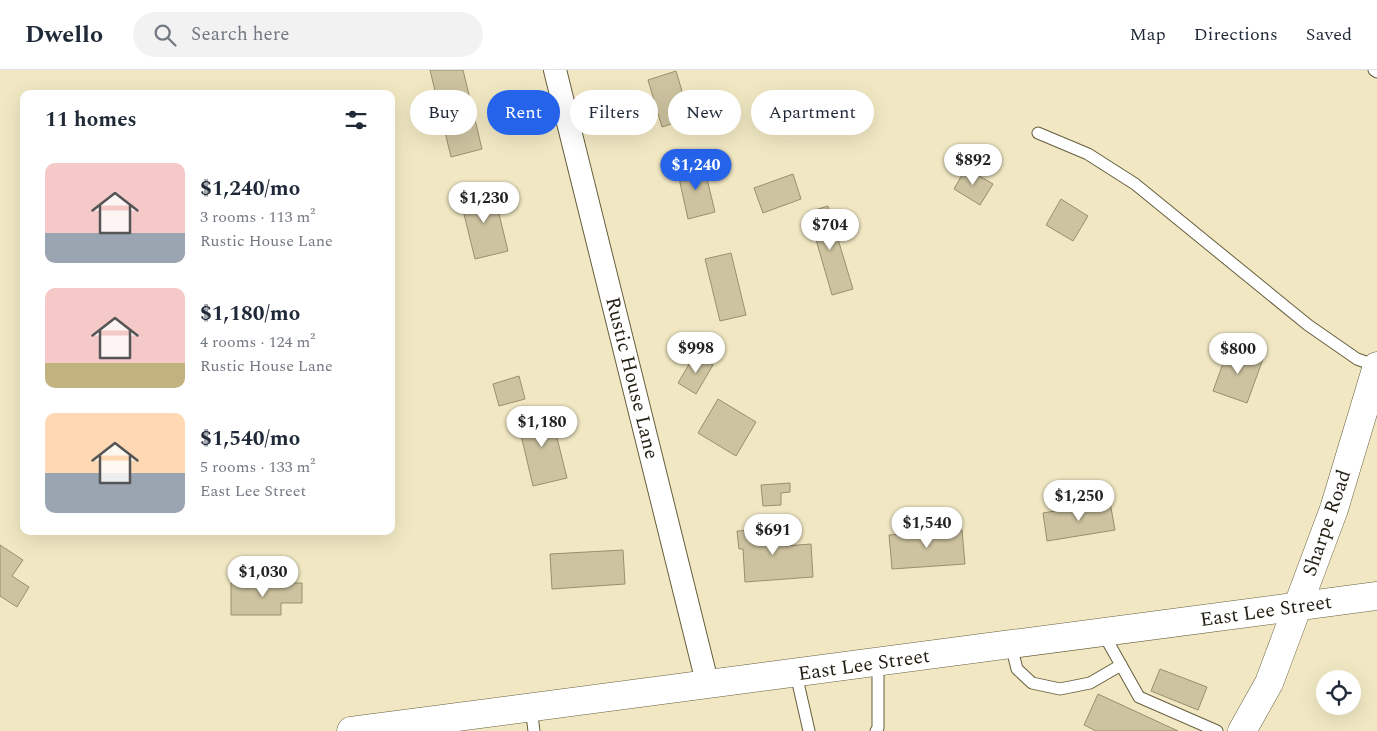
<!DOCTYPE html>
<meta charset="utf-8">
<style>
body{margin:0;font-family:Spectral,serif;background:#f2f2f3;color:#1f2937;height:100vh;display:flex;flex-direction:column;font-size:19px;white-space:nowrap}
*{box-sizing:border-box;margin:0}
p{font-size:16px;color:#747a83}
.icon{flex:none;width:28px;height:28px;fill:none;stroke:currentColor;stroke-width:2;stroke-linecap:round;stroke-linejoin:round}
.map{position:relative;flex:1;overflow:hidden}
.side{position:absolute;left:20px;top:20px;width:375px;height:445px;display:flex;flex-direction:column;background:#fff;border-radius:10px;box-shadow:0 5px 20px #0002}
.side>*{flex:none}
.top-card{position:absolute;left:410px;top:20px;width:475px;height:45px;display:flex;gap:10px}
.controls{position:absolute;left:1316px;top:600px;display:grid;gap:10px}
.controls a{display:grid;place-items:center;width:45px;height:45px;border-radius:50%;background:#fff;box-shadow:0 5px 20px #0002;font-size:25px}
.price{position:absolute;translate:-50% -42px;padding:0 11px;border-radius:18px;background:#fff;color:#222;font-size:16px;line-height:32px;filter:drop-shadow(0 1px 2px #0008)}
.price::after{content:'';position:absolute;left:50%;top:30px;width:15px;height:11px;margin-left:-8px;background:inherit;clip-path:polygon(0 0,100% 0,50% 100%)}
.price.selected{background:#2563eb;color:#fff}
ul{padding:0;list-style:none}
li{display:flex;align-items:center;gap:15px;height:125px;padding:0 25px}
li span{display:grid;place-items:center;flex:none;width:140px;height:100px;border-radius:10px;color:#555}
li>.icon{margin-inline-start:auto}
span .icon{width:60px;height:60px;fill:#fffc;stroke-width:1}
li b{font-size:21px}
h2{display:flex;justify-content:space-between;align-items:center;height:60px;padding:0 25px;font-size:21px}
.tag{padding:0 18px;border-radius:22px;background:#fff;box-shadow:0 5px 20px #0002;font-size:18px;line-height:45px}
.tag.selected{background:#2563eb;color:#fff}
header{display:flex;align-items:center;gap:30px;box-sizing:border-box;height:70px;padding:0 25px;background:#fff;border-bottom:1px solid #e0e1e3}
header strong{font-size:24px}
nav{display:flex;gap:28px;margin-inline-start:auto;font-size:18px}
.search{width:350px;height:45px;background:#f2f2f3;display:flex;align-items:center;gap:12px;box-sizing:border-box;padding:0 18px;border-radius:28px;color:#747a83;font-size:19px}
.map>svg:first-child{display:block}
.building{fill:#cdc3a0;stroke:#988f6d}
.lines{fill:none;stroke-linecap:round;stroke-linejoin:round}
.service-casing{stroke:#665e3d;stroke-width:13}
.minor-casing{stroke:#665e3d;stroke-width:24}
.tertiary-casing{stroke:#665e3d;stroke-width:29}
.service{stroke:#fff;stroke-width:11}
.minor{stroke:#fff;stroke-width:22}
.tertiary{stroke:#fff;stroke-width:28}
.labels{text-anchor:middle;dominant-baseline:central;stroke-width:4;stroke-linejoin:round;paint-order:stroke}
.street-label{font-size:20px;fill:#231f12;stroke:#fff}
</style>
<header>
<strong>Dwello</strong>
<div class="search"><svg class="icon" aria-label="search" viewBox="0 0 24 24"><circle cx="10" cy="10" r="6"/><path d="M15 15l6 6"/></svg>Search here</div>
<nav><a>Map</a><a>Directions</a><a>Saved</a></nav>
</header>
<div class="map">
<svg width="1377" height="661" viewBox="0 0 1377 661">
<rect width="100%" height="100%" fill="#f1e8c3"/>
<g class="building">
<polygon points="430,0 463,0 482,79 451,87"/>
<polygon points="676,1 690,48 662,57 648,10"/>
<polygon points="703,92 715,142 688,149 677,99"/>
<polygon points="966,98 993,114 980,135 954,119"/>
<polygon points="793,104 801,129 763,143 754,118"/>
<polygon points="493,119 508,181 475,189 460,128"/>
<polygon points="1061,129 1088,146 1073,171 1046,155"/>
<polygon points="828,136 853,219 832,225 808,142"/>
<polygon points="731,183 746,245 720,251 705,189"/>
<polygon points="1229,277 1263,289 1247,333 1213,321"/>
<polygon points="695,284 713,295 696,324 678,313"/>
<polygon points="519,306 525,329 499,336 493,314"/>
<polygon points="718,329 756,352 736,386 698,363"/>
<polygon points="550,340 567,408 533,416 517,348"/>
<polygon points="790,413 790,422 781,423 781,435 763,436 761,415"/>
<polygon points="1110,432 1115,460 1047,471 1043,443"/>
<polygon points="784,458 785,476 811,474 813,507 745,512 743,479 739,479 737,461"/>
<polygon points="962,460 965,494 892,499 889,465"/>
<polygon points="0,475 23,490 12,506 29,517 17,537 0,526"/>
<polygon points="623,480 625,514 552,519 550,484"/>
<polygon points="231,513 302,513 302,533 281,533 281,545 231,545"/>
<polygon points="1160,599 1207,617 1198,640 1151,621"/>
<polygon points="1098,624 1178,661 1096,661 1084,655"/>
</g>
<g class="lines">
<g class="service-casing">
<g id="service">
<polyline points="1374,0 1377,2"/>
<polyline points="1038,63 1088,84 1135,114 1308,255 1357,289 1377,296"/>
<polyline points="1103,563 1139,627 1217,661"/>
<polyline points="1011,575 1017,599 1032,613 1060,619 1090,613 1121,595"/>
<polyline points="796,604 809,661"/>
<polyline points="531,638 534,661"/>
<polyline points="876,661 878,658 878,593"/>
</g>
</g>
<g class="minor-casing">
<polyline id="minor" points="555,0 708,616"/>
</g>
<g class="tertiary-casing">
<g id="tertiary">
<polyline points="351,661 1377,526"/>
<polyline points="1242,661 1269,613 1334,439 1377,296"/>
</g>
</g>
<use href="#service" class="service"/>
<use href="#minor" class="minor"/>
<use href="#tertiary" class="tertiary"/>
</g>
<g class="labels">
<g class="street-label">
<text transform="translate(632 308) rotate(76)">Rustic House Lane</text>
<text transform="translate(1327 453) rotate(-71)">Sharpe Road</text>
<text transform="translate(1266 541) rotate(-8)">East Lee Street</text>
<text transform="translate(864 595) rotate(-8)">East Lee Street</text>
</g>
</g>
</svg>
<div class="controls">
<a><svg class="icon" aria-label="locate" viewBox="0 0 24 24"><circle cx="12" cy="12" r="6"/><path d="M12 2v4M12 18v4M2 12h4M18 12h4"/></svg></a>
</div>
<b class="price" style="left:973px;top:116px">$892</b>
<b class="price selected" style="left:696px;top:121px">$1,240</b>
<b class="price" style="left:484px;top:154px">$1,230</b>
<b class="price" style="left:830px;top:181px">$704</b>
<b class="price" style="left:696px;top:304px">$998</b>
<b class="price" style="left:1238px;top:305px">$800</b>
<b class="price" style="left:542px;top:378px">$1,180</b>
<b class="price" style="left:1079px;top:452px">$1,250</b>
<b class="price" style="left:927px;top:479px">$1,540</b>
<b class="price" style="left:773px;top:486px">$691</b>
<b class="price" style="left:263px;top:528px">$1,030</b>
<div class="top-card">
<a class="tag">Buy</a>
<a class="tag selected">Rent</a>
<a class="tag">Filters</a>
<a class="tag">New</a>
<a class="tag">Apartment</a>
</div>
<section class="side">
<h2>11 homes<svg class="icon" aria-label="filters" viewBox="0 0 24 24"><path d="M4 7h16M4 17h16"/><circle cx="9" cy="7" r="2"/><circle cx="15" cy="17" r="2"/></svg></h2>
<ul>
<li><span style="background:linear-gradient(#f6c9c9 70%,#9aa5b1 0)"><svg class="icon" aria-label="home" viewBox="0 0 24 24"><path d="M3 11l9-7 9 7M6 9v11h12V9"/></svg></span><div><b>$1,240/mo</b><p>3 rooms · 113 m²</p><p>Rustic House Lane</p></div></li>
<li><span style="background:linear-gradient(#f6c9c9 75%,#c2b280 0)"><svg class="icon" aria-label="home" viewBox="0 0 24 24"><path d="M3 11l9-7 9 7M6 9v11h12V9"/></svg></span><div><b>$1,180/mo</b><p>4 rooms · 124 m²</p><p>Rustic House Lane</p></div></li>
<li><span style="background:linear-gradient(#ffd9b3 60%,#9aa5b1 0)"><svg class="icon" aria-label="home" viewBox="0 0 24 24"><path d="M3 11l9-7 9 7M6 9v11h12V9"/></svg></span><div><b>$1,540/mo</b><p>5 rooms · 133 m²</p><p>East Lee Street</p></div></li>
</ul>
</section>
</div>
